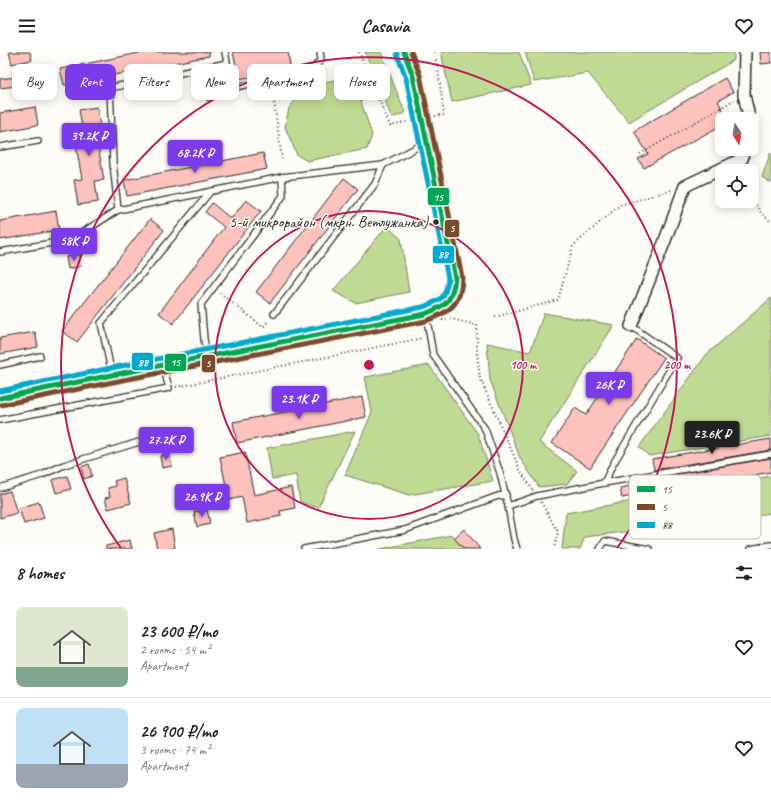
<!DOCTYPE html>
<meta charset="utf-8">
<style>
body{margin:0;font-family:Caveat,sans-serif;background:#f2f2f2;color:#202124;height:100vh;display:flex;flex-direction:column;font-size:15px;white-space:nowrap}
*{box-sizing:border-box;margin:0}
p{font-size:13px;color:#757577}
.icon{flex:none;width:22px;height:22px;fill:none;stroke:currentColor;stroke-width:2;stroke-linecap:round;stroke-linejoin:round}
.map{position:relative;height:497px;overflow:hidden}
.details{display:flex;flex-direction:column;background:#fff;flex:1}
.details>*{flex:none}
.banner{position:absolute;left:12px;top:12px;width:400px;height:36px;display:flex;gap:8px}
.needle{width:26px;rotate:169deg}
.buttons{position:absolute;left:715px;top:60px;display:grid;gap:8px}
.buttons a{display:grid;place-items:center;width:44px;height:44px;border-radius:8px;background:#fff;box-shadow:0 2px 10px #0003;font-size:20px}
.price{position:absolute;translate:-50% -34px;padding:0 9px;border-radius:4px;background:#7c3aed;color:#fff;font-size:13px;line-height:26px;filter:drop-shadow(0 1px 2px #0008)}
.price::after{content:'';position:absolute;left:50%;top:24px;width:12px;height:9px;margin-left:-6px;background:inherit;clip-path:polygon(0 0,100% 0,50% 100%)}
.price.active{background:#222;color:#fff}
ul{padding:0;list-style:none}
li{display:flex;align-items:center;gap:12px;height:100px;padding:0 16px}
li+li{border-top:1px solid #e0e0e0}
li span{display:grid;place-items:center;flex:none;width:112px;height:80px;border-radius:8px;color:#555}
li>.icon{margin-inline-start:auto}
span .icon{width:48px;height:48px;fill:#fffc;stroke-width:1}
li b{font-size:17px}
h2{display:flex;justify-content:space-between;align-items:center;height:48px;padding:0 16px;font-size:17px}
.pill{padding:0 14px;border-radius:8px;background:#fff;box-shadow:0 2px 10px #0003;font-size:14px;line-height:36px}
.pill.active{background:#7c3aed;color:#fff}
header{display:flex;justify-content:space-between;align-items:center;height:52px;padding:0 16px;background:#fff;font-size:18px;font-weight:600}
.map>svg:first-child{display:block}
.green{fill:#bfda92;stroke:#75825e}
.building{fill:#fec2bd;stroke:#2b2b2b}
.lines{fill:none;stroke-linecap:round;stroke-linejoin:round}
.service-casing{stroke:#2b2b2b;stroke-width:8}
.minor-casing{stroke:#2b2b2b;stroke-width:14}
.tertiary-casing{stroke:#2b2b2b;stroke-width:17}
.path{stroke:#2b2b2b;stroke-width:2;stroke-dasharray:1 3;stroke-linecap:butt}
.service{stroke:#fdfcf7;stroke-width:5.5}
.minor{stroke:#fdfcf7;stroke-width:11}
.tertiary{stroke:#fdfcf7;stroke-width:14}
.bus-1-casing{stroke:#fdfcf7;stroke-width:8}
.bus-2-casing{stroke:#fdfcf7;stroke-width:8}
.bus-3-casing{stroke:#fdfcf7;stroke-width:8}
.bus-1{stroke:#00a651;stroke-width:5}
.bus-2{stroke:#7a4b2a;stroke-width:5}
.bus-3{stroke:#00a9ce;stroke-width:5}
.ring{fill:none;stroke:#c2185b;stroke-width:2}
.bus-dot{fill:#2b2b2b;stroke:#fdfcf7;stroke-width:1.5}
.labels{text-anchor:middle;dominant-baseline:central;stroke-width:3;stroke-linejoin:round;paint-order:stroke}
.bus-label{font-size:16px;fill:#2b2b2b;stroke:#fdfcf7;text-anchor:end}
.key{fill:#fdfcf7;stroke:#bebdba;stroke-width:1}
.key-label{font-size:11px;fill:#2b2b2b}
.centre{fill:#c2185b;stroke:#fdfcf7;stroke-width:2}
.ring-label{font-size:12px;text-anchor:middle;font-weight:bold;fill:#c2185b;stroke:#fdfcf7;stroke-width:3;stroke-linejoin:round;paint-order:stroke}
.line-badge{stroke:#fdfcf7;stroke-width:1.5}
.badge-label{font-size:11px;text-anchor:middle;font-weight:bold;fill:#fff}
</style>
<header><svg class="icon" aria-label="menu" viewBox="0 0 24 24"><path d="M4 6h16M4 12h16M4 18h16"/></svg>Casavia<svg class="icon" aria-label="heart" viewBox="0 0 24 24"><path d="M12 20l-8-8c-3-5 5-10 8-4 3-6 11-1 8 4z"/></svg></header>
<div class="map">
<svg width="771" height="497" viewBox="0 0 771 497">
<rect width="100%" height="100%" fill="#fdfcf7"/>
<filter id="ink" filterUnits="userSpaceOnUse"><feTurbulence type="fractalNoise" baseFrequency=".025" numOctaves="2"/><feDisplacementMap in="SourceGraphic" scale="8" xChannelSelector="R" yChannelSelector="G"/><feConvolveMatrix kernelMatrix="1 2 1 2 8 2 1 2 1" color-interpolation-filters="sRGB"/></filter>
<g filter="url(#ink)">
<g class="green">
<polygon points="365,0 381,0 405,61 392,66"/>
<polygon points="441,0 519,0 531,33 452,50"/>
<polygon points="525,0 734,0 734,8 629,70 588,21 534,30"/>
<polygon points="345,26 354,29 372,83 367,97 307,109 297,103 285,75 289,56 305,37 314,32"/>
<polygon points="771,101 771,131 762,125 770,102"/>
<polygon points="387,174 401,187 409,240 356,251 333,239"/>
<polygon points="771,246 771,384 649,404 639,395 707,302"/>
<polygon points="544,261 614,273 539,390 577,419 567,432 539,435 520,406 490,328 487,291 530,300"/>
<polygon points="429,313 478,382 493,429 409,443 345,423 372,360 365,325"/>
<polygon points="355,379 318,456 300,450 296,423 272,427 267,396"/>
<polygon points="771,424 771,461 585,485 580,497 562,497 566,461"/>
<polygon points="452,483 464,497 380,497"/>
</g>
<g class="building">
<polygon points="9,0 30,0 32,8 12,12"/>
<polygon points="144,0 209,0 209,4 64,33 60,17"/>
<polygon points="233,0 288,0 290,14 259,20 260,23 239,27"/>
<polygon points="760,0 771,0 771,11 761,12"/>
<polygon points="15,25 16,34 0,36 0,27"/>
<polygon points="725,26 733,40 718,49 728,67 722,67 722,73 644,116 638,107 648,102 634,79"/>
<polygon points="216,38 218,46 207,49 205,41"/>
<polygon points="35,55 38,73 0,80 0,61"/>
<polygon points="97,55 101,81 96,82 104,128 95,129 98,150 78,153 74,128 82,127 74,82 83,80 79,58"/>
<polygon points="263,101 267,117 127,144 124,128"/>
<polygon points="344,126 358,137 270,251 256,240"/>
<polygon points="246,148 261,159 173,272 159,261 224,175 205,160 212,151 231,167"/>
<polygon points="56,159 59,178 0,188 0,169"/>
<polygon points="150,167 164,178 77,290 62,279"/>
<polygon points="79,202 81,214 68,217 66,205"/>
<polygon points="35,280 38,295 0,302 0,286"/>
<polygon points="637,287 664,306 590,416 552,391 575,356 586,363"/>
<polygon points="362,345 366,365 237,391 233,370"/>
<polygon points="771,387 771,398 654,418 652,407"/>
<polygon points="245,400 254,443 291,435 295,456 280,459 281,464 247,471 242,445 229,448 220,405"/>
<polygon points="169,402 172,414 162,416 160,404"/>
<polygon points="771,406 771,420 622,446 620,436 656,429 655,426"/>
<polygon points="89,412 92,424 84,427 81,415"/>
<polygon points="67,424 71,437 56,441 52,428"/>
<polygon points="124,426 131,451 108,457 105,446 110,445 108,436 116,434 114,429"/>
<polygon points="10,439 17,461 0,466 0,442"/>
<polygon points="39,450 44,466 24,472 19,456"/>
<polygon points="207,457 210,472 197,475 194,460"/>
<polygon points="172,477 175,496 170,497 157,497 154,481"/>
<polygon points="464,477 480,497 464,497 454,486"/>
<polygon points="130,488 132,497 106,497 106,494"/>
</g>
<g class="lines">
<g class="service-casing">
<g id="service">
<polyline points="225,0 231,30 236,35 311,18 321,8 320,0"/>
<polyline points="227,11 110,36 113,111 118,158 282,125 383,113"/>
<polyline points="0,95 38,89"/>
<polyline points="72,187 118,158"/>
<polyline points="0,200 63,189"/>
<polyline points="274,262 375,132 383,113 427,90"/>
<polyline points="426,262 433,303 485,377 500,421 508,454 514,487 517,497"/>
<polyline points="631,274 677,306 613,412 604,431 771,402"/>
<polyline points="207,305 204,287 201,252 283,144 282,125"/>
<polyline points="0,313 40,304"/>
<polyline points="112,323 101,271 210,140"/>
<polyline points="0,368 169,336 163,314"/>
<polyline points="0,436 42,423 64,413 139,390"/>
<polyline points="508,454 537,444 604,431"/>
<polyline points="304,497 405,478 498,444 506,443"/>
<polyline points="600,497 605,489 649,497"/>
<polyline points="751,497 771,493"/>
</g>
</g>
<g class="minor-casing">
<g id="minor">
<polyline points="745,0 744,43 748,60 747,67"/>
<polyline points="631,274 664,191 685,134 742,107 743,97"/>
</g>
</g>
<g class="tertiary-casing">
<path id="tertiary" d="M0 346 112 323 207 305 425 262C447 253 453 251 455 226L422 66 413 24 404 0"/>
</g>
<g class="path">
<polyline points="359,0 390,74 407,70"/>
<polyline points="434,0 438,18 444,63 435,64"/>
<polyline points="272,35 282,107"/>
<polyline points="640,102 734,48"/>
<polyline points="752,146 761,161 771,170"/>
<polyline points="220,241 263,275 269,268"/>
<polyline points="495,265 558,248 573,194 620,153 672,138"/>
<polyline points="442,268 451,267 477,273 477,302 480,326 521,420 533,438"/>
<polyline points="176,335 423,286"/>
<polyline points="541,450 558,480 554,497"/>
</g>
<use href="#service" class="service"/>
<use href="#minor" class="minor"/>
<use href="#tertiary" class="tertiary"/>
<g class="bus-1-casing">
<path id="bus-1" d="M0 346 112 323 425 262C447 253 452 250 455 226L413 24 404 0"/>
</g>
<g class="bus-2-casing">
<path id="bus-2" d="M1 353 113 330 426 269C450 260 462 252 462 225L420 23 411 0"/>
</g>
<g class="bus-3-casing">
<path id="bus-3" d="M0 339 111 316 423 255C441 248 446 247 448 226L406 26 397 2"/>
</g>
<use href="#bus-1" class="bus-1"/>
<use href="#bus-2" class="bus-2"/>
<use href="#bus-3" class="bus-3"/>
</g>
</g>
<g class="ring">
<circle cx="369" cy="313" r="154"/>
<path d="M121 496A308 308 0 1 1 617 496"/>
</g>
<circle class="bus-dot" cx="436" cy="170" r="3.5"/>
<g class="labels">
<g class="bus-label">
<text x="428" y="170">5-й микрорайон (мкрн. Ветлужанка)</text>
</g>
</g>
<rect x="629" y="423" width="132" height="64" rx="6" class="key"/>
<rect x="637" y="434" width="18" height="6" fill="#00a651"/>
<rect x="637" y="452" width="18" height="6" fill="#7a4b2a"/>
<rect x="637" y="470" width="18" height="6" fill="#00a9ce"/>
<g class="key-label">
<text x="662" y="441">15</text>
<text x="662" y="459">5</text>
<text x="662" y="477">88</text>
</g>
<circle cx="369" cy="313" r="6" class="centre"/>
<g class="ring-label">
<text x="523" y="317">100 m</text>
<text x="677" y="317">200 m</text>
</g>
<g class="line-badge">
<rect x="427" y="135" width="23" height="19" rx="4" fill="#00a651"/>
<rect x="444" y="167" width="16" height="19" rx="4" fill="#7a4b2a"/>
<rect x="432" y="193" width="23" height="19" rx="4" fill="#00a9ce"/>
<rect x="131" y="300" width="23" height="19" rx="4" fill="#00a9ce"/>
<rect x="164" y="301" width="23" height="19" rx="4" fill="#00a651"/>
<rect x="201" y="302" width="15" height="19" rx="4" fill="#7a4b2a"/>
</g>
<g class="badge-label">
<text x="438" y="149">15</text>
<text x="452" y="180">5</text>
<text x="443" y="206">88</text>
<text x="143" y="314">88</text>
<text x="175" y="314">15</text>
<text x="208" y="315">5</text>
</g>
</svg>
<div class="buttons">
<a><svg class="needle" viewBox="-14 -14 28 28"><path d="M0-13l5 13h-10z" fill="#e53935"/><path d="M0 13l5-13h-10z" fill="#757577"/></svg></a>
<a><svg class="icon" aria-label="locate" viewBox="0 0 24 24"><circle cx="12" cy="12" r="6"/><path d="M12 2v4M12 18v4M2 12h4M18 12h4"/></svg></a>
</div>
<b class="price" style="left:89px;top:105px">39.2K ₽</b>
<b class="price" style="left:195px;top:122px">68.2K ₽</b>
<b class="price" style="left:74px;top:210px">58K ₽</b>
<b class="price" style="left:609px;top:354px">26K ₽</b>
<b class="price" style="left:299px;top:368px">23.1K ₽</b>
<b class="price active" style="left:712px;top:403px">23.6K ₽</b>
<b class="price" style="left:166px;top:409px">27.2K ₽</b>
<b class="price" style="left:202px;top:466px">26.9K ₽</b>
<div class="banner">
<a class="pill">Buy</a>
<a class="pill active">Rent</a>
<a class="pill">Filters</a>
<a class="pill">New</a>
<a class="pill">Apartment</a>
<a class="pill">House</a>
</div>
</div>
<section class="details">
<h2>8 homes<svg class="icon" aria-label="filters" viewBox="0 0 24 24"><path d="M4 7h16M4 17h16"/><circle cx="9" cy="7" r="2"/><circle cx="15" cy="17" r="2"/></svg></h2>
<ul>
<li><span style="background:linear-gradient(#dfe7d0 75%,#7fa58c 0)"><svg class="icon" aria-label="home" viewBox="0 0 24 24"><path d="M3 11l9-7 9 7M6 9v11h12V9"/></svg></span><div><b>23 600 ₽/mo</b><p>2 rooms · 54 m²</p><p>Apartment</p></div><svg class="icon" aria-label="heart" viewBox="0 0 24 24"><path d="M12 20l-8-8c-3-5 5-10 8-4 3-6 11-1 8 4z"/></svg></li>
<li><span style="background:linear-gradient(#bfe0f5 70%,#9aa5b1 0)"><svg class="icon" aria-label="home" viewBox="0 0 24 24"><path d="M3 11l9-7 9 7M6 9v11h12V9"/></svg></span><div><b>26 900 ₽/mo</b><p>3 rooms · 74 m²</p><p>Apartment</p></div><svg class="icon" aria-label="heart" viewBox="0 0 24 24"><path d="M12 20l-8-8c-3-5 5-10 8-4 3-6 11-1 8 4z"/></svg></li>
</ul>
</section>
